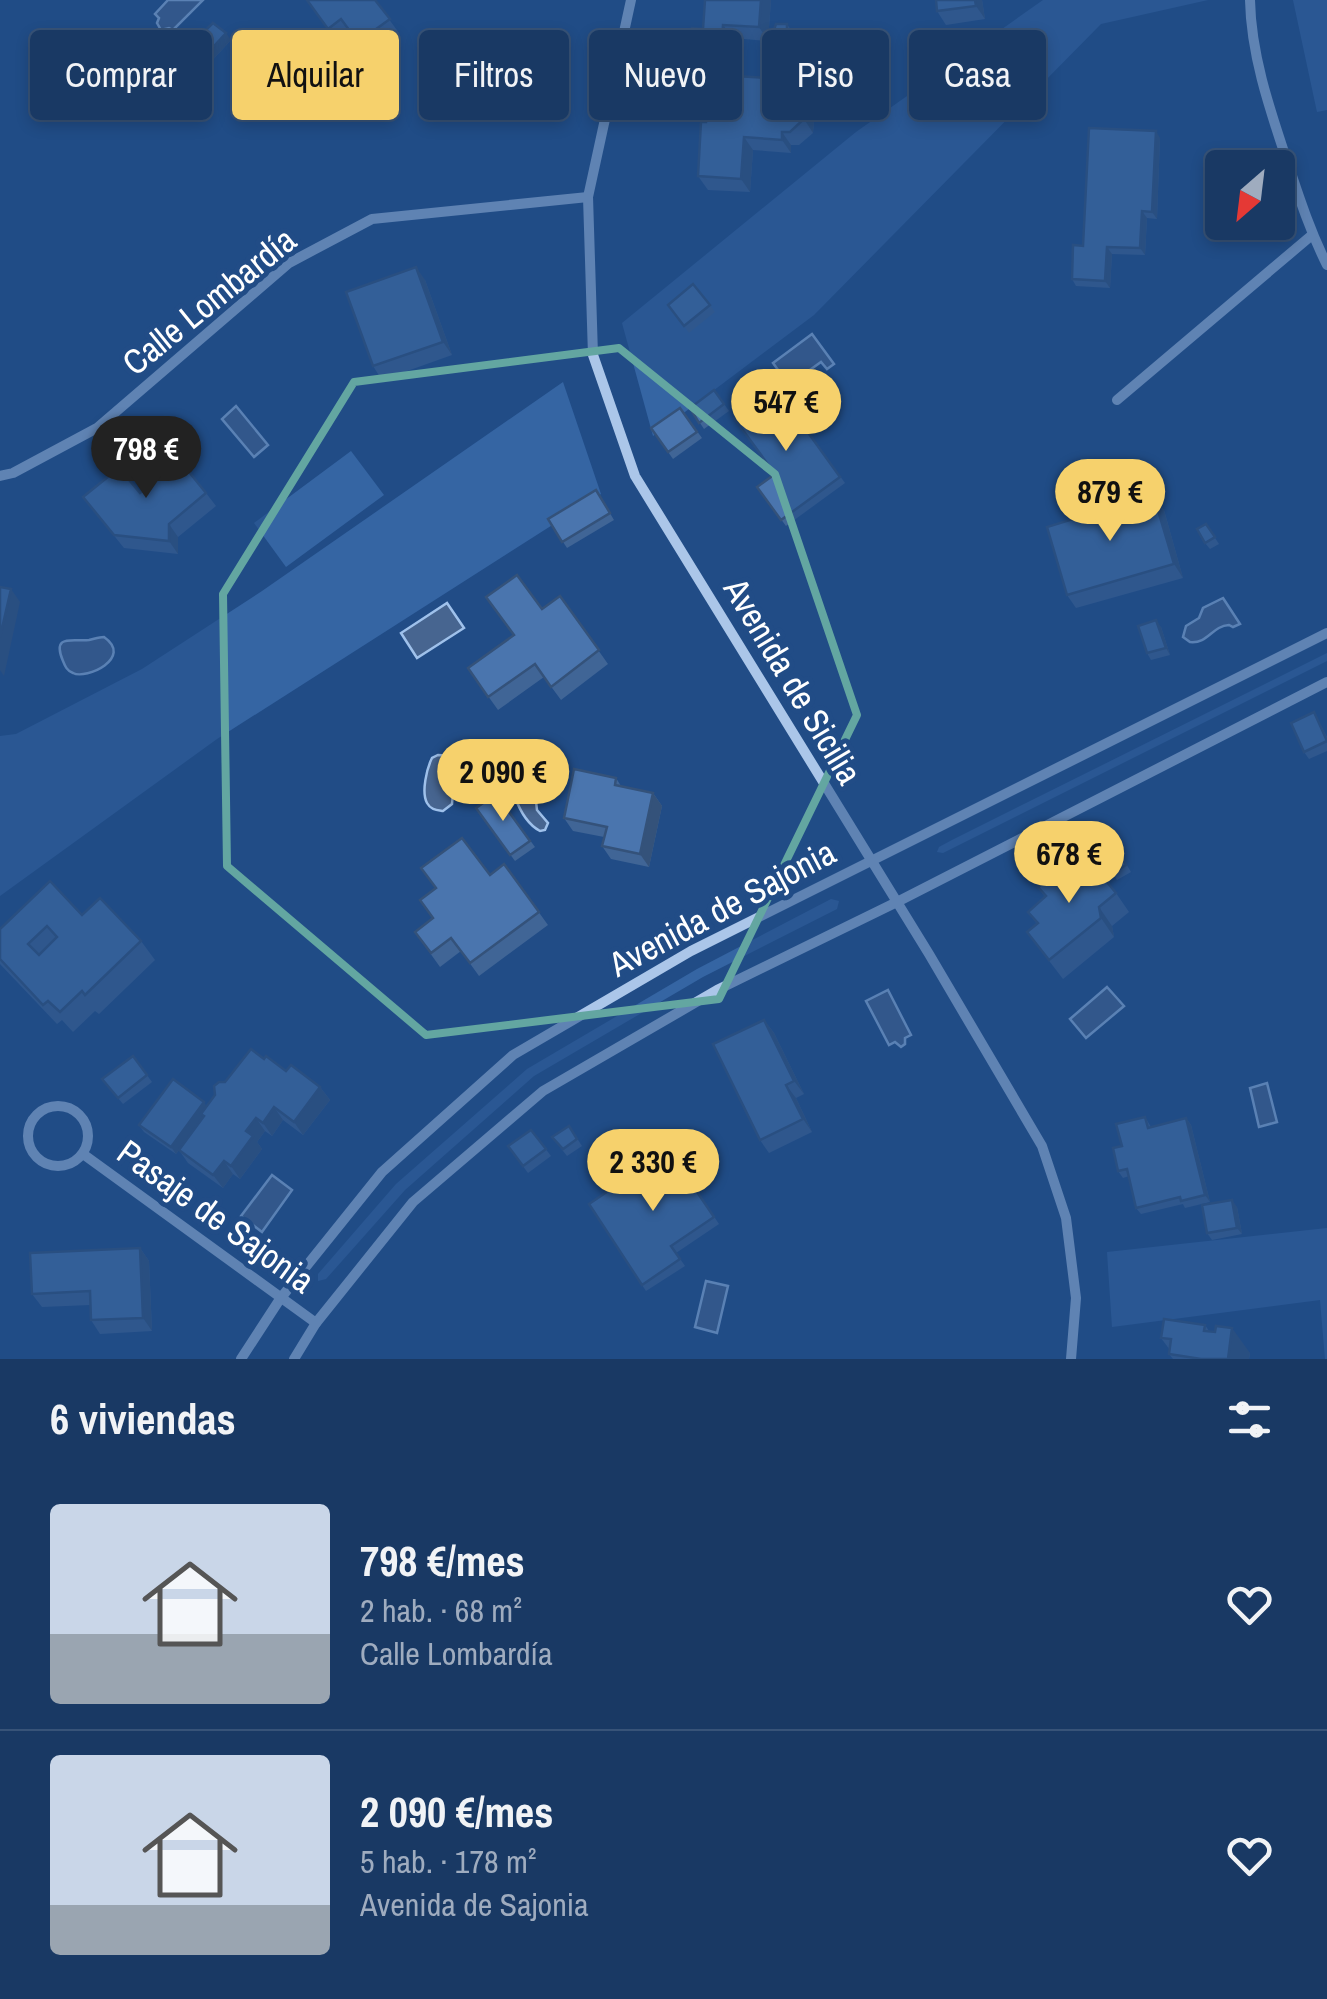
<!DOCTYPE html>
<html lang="es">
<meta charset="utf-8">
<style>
body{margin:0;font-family:"Archivo Narrow",sans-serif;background:#22406a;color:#f1f3f6;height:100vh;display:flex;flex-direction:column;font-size:38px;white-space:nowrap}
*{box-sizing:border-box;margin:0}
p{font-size:32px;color:#9facbf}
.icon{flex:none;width:55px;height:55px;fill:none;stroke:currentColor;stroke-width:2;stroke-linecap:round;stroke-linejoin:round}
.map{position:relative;height:1359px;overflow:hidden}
.panel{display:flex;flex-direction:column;background:#193964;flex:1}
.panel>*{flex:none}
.top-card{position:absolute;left:30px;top:30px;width:1268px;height:90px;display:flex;gap:20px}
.needle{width:65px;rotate:208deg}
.controls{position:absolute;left:1205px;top:150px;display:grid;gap:20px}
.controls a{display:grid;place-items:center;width:90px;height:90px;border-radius:10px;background:#193964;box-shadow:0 5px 15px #0003,0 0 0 2px #375378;font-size:50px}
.price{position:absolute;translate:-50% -85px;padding:0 22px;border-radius:35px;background:#f6d16c;color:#111;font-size:32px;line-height:65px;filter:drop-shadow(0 2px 5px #0008)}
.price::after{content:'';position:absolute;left:50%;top:60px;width:30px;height:22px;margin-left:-15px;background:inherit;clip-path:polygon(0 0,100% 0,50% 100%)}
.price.active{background:#222;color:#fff}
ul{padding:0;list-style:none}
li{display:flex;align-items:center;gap:30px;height:250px;padding:0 50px}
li+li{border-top:2px solid #375378}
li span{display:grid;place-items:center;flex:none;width:280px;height:200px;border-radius:10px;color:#555}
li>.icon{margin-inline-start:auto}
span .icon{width:120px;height:120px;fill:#fffc;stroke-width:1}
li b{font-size:42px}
h2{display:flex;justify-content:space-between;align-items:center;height:120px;padding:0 50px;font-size:42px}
.pill{padding:0 35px;border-radius:10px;background:#193964;box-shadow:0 5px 15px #0003,0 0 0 2px #375378;font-size:35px;line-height:90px}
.pill.active{background:#f6d16c;color:#111}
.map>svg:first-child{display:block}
.green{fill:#3565a3}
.water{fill:#476590;stroke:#9fc1eb;stroke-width:2.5}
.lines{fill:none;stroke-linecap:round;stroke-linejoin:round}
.street{stroke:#abc6e9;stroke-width:10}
.wall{fill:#406596}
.shaded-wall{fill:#34527a}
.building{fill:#4a75ae;stroke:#34527a;stroke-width:2.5;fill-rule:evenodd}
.marked{fill:none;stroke:#63a6a1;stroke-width:8;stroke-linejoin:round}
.labels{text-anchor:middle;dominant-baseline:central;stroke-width:10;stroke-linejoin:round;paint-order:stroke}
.street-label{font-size:35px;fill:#fff;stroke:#214c86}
</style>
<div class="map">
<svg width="1327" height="1359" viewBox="0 0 1327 1359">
<rect width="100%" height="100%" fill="#214c86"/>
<g class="green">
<polygon points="1043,0 1208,0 1101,24 814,315 653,436 622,323 856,132"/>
<polygon points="1293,0 1327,0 1327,110 1317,112"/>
<polygon points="563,382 601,494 217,739 0,896 0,736 16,734 142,669 262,591"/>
<polygon points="351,451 384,495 286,567 254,523"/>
<polygon points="1327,653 1327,661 943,853 937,852 939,847 952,840"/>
<polygon points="831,899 839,901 837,909 703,977 534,1076 405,1190 326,1279 318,1281 318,1274 396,1184 527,1069 697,969"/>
<polygon points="1327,1228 1327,1359 1325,1359 1320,1300 1112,1327 1107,1252"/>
</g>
<g class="water">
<polygon points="168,0 203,0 173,30 169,28 161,30 157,23 159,18 155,14"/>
<polygon points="812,334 834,364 827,369 821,362 789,385 773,363"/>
<polygon points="236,406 268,445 254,457 222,419"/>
<path d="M1223 598 1240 624 1233 627 1229 625C1212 626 1208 644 1190 642L1183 637 1186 626 1199 618 1203 608Z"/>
<polygon points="447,603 464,628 417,658 401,633"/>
<path d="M104 637C134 658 86 680 73 673 67 671 65 666 63 661 51 633 74 642 89 640 94 639 99 637 104 637Z"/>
<path d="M438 755 454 756C464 767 457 770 454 782 452 788 453 797 452 804L443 811C436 810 431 810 427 803 421 792 427 768 432 758Z"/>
<path d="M524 787 535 793 537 810 548 823 545 830 540 831C527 824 520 811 515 797L518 791Z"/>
<polygon points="1107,987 1124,1006 1086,1038 1070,1019"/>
<polygon points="888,990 911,1035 905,1038 905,1044 901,1047 895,1042 889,1045 866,1001"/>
<polygon points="1267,1083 1277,1122 1259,1127 1250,1088"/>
<polygon points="272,1175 292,1190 262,1232 241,1216"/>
<polygon points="706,1281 728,1286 717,1333 695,1327"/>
</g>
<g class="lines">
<g class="street">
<polyline points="631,0 588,197 593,355 635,476 929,954 1042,1146 1066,1218 1076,1298 1071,1359"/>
<path d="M1250 0C1251 55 1270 110 1287 161 1299 197 1310 231 1327 265"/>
<polyline points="1117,400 1312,235"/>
<polyline points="0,476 13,473 97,428 289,263 372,219 588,197"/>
<circle cx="58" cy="1136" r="30"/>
<polyline points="83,1154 316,1323"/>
<polyline points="241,1359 280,1299 382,1172 513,1055 691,951 1327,633"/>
<polyline points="294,1359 316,1323 413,1202 543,1091 717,990 897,902 1327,682"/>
</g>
</g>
<g class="wall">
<polygon points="306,0 375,0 399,33 367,55 351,32 337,42"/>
<polygon points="705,0 771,0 768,41 733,38 730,75 768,78 787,24 792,32 825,33 834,46 829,121 814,120 813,133 799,145 791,145 791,153 753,150 750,192 708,190 698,176 707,111 697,110 688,97 703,29"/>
<polygon points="982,0 985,19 946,25 937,11"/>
<polygon points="231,40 208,65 193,54 188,47"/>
<polygon points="1160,138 1157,219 1147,218 1145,255 1112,254 1110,288 1076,286 1072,279 1083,246"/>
<polygon points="425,280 452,355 382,380 373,366"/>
<polygon points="668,305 710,305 715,312 689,333"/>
<polygon points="776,388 845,483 786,526 757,487 775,474"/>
<polygon points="714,390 729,411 704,429 690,408"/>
<polygon points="680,408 702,438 673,459 651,428"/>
<polygon points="154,466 206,493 216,506 178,537 178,554 124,548 83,497 140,493 161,476"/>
<polygon points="596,490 614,520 567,548 548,519"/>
<polygon points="1109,496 1116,506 1154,497 1164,510 1183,578 1076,608 1067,595 1096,512"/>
<polygon points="1206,524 1219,544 1210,549 1205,543"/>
<polygon points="560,596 608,664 561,700 544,677 498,710 468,668 514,635 542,609"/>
<polygon points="1161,627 1170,655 1151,660 1147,653"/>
<polygon points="1314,712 1327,737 1327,751 1309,759 1304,752"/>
<polygon points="616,778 621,786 653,793 662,806 649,867 611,859 602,846 604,837 573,831 564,818"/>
<polygon points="496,794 535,847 515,861 476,808"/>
<polygon points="1113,842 1131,872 1117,880 1099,851"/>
<polygon points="504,864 548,925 479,976 461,951 440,967 415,932"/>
<polygon points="1038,887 1116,893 1129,912 1112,926 1114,937 1063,979 1027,932 1037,924 1028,912 1045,897"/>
<polygon points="82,915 141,941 155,960 99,1014 95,1011 73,1032 62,1020 57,1024 0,964 0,929"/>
<polygon points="764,1020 774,1033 804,1094 796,1098 812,1132 769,1153 760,1140"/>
<polygon points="133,1056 152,1082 123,1104 102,1079"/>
<polygon points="264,1059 320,1087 330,1100 303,1135 283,1120 272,1136 265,1131 257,1142 262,1149 240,1179 233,1174 223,1188 188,1163 179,1150 203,1117 176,1154 144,1132 139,1125 207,1107 225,1082"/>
<polygon points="1145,1117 1151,1127 1186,1118 1191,1125 1210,1202 1185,1208 1183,1204 1141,1214 1136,1208 1129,1176 1123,1178 1118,1171 1122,1146"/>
<polygon points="569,1126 582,1146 567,1156 552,1137"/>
<polygon points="531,1130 551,1156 528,1173 508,1146"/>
<polygon points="674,1145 703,1189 698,1193 719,1224 676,1253 685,1266 646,1291 589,1204 632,1188 650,1176"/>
<polygon points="1237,1207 1242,1234 1212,1240 1207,1233"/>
<polygon points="140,1248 149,1261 152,1331 100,1334 91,1320 90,1305 42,1307 32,1294"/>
<polygon points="1205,1325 1209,1331 1250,1353 1249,1359 1173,1359 1169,1354 1170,1350 1161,1338"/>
</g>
<g class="shaded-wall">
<polygon points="761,0 771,0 768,41 759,27"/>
<polygon points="975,0 982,0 985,19 976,6"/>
<polygon points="723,25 733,38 730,88 720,75"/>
<polygon points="226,33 231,40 208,65 203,58"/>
<polygon points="825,33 834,46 829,121 820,108"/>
<polygon points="805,107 814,120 813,133 804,119"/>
<polygon points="1156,131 1160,138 1157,219 1152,212"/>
<polygon points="782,132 791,145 791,153 782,140"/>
<polygon points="744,137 753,150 750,192 741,179"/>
<polygon points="1142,211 1147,218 1145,255 1140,248"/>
<polygon points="1107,247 1112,254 1110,288 1105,281"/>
<polygon points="416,267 425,280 452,355 443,342"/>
<polygon points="1154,497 1164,510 1183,578 1174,564"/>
<polygon points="169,524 178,537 178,554 169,541"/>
<polygon points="11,589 20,602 4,676 0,670 0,637"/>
<polygon points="1156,620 1161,627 1170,655 1166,648"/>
<polygon points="653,793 662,806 649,867 640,854"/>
<polygon points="1099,907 1112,926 1114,937 1101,918"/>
<polygon points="764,1020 774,1033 804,1094 794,1081"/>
<polygon points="786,1085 796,1098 812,1132 803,1119"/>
<polygon points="320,1087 330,1100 303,1135 294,1122"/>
<polygon points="204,1102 208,1109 176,1154 171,1147"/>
<polygon points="274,1107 283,1120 272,1136 263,1123"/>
<polygon points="256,1118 265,1131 257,1142 262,1149 240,1179 231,1166 246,1131"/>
<polygon points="1186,1118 1191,1125 1210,1202 1205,1195"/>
<polygon points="224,1161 233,1174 223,1188 213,1175"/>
<polygon points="1232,1200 1237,1207 1242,1234 1237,1228"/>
<polygon points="140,1248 149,1261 152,1331 143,1318"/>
<polygon points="1232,1328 1250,1353 1249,1359 1228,1359"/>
</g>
<g class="building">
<polygon points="307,0 375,0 390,19 358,42 341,19 328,29"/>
<polygon points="705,0 761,0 759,27 723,25 720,75 768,78 771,38 776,24 787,24 787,31 825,33 820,108 805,107 804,119 790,132 782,132 782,140 744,137 741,179 698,176 701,122 706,122 708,98 688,97 692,28 703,29"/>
<polygon points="936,0 975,0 976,6 937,11"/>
<polygon points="213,23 226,33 203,58 188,47"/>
<polygon points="1089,128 1156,131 1152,212 1142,211 1140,248 1107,247 1105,281 1072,279 1073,245 1083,246"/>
<polygon points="416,267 443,342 373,366 346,292"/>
<polygon points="693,284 710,305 684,326 668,305"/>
<polygon points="776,388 840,477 781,520 757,487 775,474 734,418"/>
<polygon points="714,390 724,404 699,423 690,408"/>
<polygon points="680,408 697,432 668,452 651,428"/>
<polygon points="172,451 206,493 169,524 169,541 114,535 83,497 119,468 140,493 162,475 154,466"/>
<polygon points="596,490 610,513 562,542 548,519"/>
<polygon points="1109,496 1112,507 1154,497 1174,564 1067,595 1047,527 1096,512 1092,501"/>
<polygon points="1206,524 1215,537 1205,543 1197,529"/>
<polygon points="517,575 542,609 560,596 599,650 551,687 535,664 488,697 468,668 514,635 486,597"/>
<polygon points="0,587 11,589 0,637"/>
<polygon points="1156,620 1166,648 1147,653 1138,626"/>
<polygon points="1314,712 1327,741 1304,752 1291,723"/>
<polygon points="574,769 616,778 615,785 653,793 640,854 602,846 607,827 564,818"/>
<polygon points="496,794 530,841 510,855 476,808"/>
<polygon points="462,838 490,875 504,864 539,912 470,963 451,938 431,953 415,932 433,918 420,900 436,888 421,868"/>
<polygon points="1113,842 1126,865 1113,873 1099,851"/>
<polygon points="1082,852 1116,893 1099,907 1101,918 1049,960 1027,932 1038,923 1028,912 1046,896 1038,887 1067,867 1066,865"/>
<path d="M50 881 82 915 100 898 141 941 85 995 82 991 60 1012 48 1001 43 1005 0 959V929ZM47 926 57 937 39 955 28 944Z"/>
<polygon points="764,1020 794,1081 786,1085 803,1119 760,1140 713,1044"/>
<polygon points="251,1049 264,1059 266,1056 286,1071 291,1065 320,1087 294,1122 274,1107 263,1123 256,1118 246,1131 253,1136 231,1166 224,1161 213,1175 179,1150 204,1116 201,1114 215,1095 214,1086 219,1082 225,1082"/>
<polygon points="133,1056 147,1075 118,1098 102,1079"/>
<polygon points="173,1079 204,1102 171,1147 139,1125"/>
<polygon points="1145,1117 1148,1128 1186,1118 1205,1195 1181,1201 1180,1197 1136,1208 1127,1169 1118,1171 1113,1148 1122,1146 1116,1124"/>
<polygon points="569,1126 577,1139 563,1149 552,1137"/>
<polygon points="531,1130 546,1149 523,1166 508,1146"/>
<polygon points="674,1145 699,1182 693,1186 714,1217 671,1246 680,1259 642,1285 589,1204 626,1179 632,1189 650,1176 643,1166"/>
<polygon points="1232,1200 1237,1228 1207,1233 1202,1205"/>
<polygon points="140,1248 143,1318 91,1320 90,1291 32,1294 30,1253"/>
<polygon points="1164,1319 1205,1325 1204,1331 1215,1332 1216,1326 1232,1328 1228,1359 1201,1359 1169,1354 1171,1339 1161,1338"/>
</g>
<path d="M0 0H1327V1359H0ZM619 348 775 474 857 715 719 999 426 1035 227 866 223 594 354 382Z" fill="#214c86" fill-opacity=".55" fill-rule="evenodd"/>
<path class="marked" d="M619 348 775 474 857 715 719 999 426 1035 227 866 223 594 354 382Z"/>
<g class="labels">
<g class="street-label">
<text transform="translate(209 301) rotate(-39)">Calle Lombardía</text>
<text transform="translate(793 681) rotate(59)">Avenida de Sicilia</text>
<text transform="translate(722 908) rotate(-28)">Avenida de Sajonia</text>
<text transform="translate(216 1216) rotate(36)">Pasaje de Sajonia</text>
</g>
</g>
</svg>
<div class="controls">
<a><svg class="needle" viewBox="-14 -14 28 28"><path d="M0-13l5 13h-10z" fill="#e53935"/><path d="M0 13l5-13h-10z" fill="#9facbf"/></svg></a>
</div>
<b class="price" style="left:786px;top:454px">547 €</b>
<b class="price active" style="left:146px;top:501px">798 €</b>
<b class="price" style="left:1110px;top:544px">879 €</b>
<b class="price" style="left:503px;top:824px">2 090 €</b>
<b class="price" style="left:1069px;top:906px">678 €</b>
<b class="price" style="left:653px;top:1214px">2 330 €</b>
<div class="top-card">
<a class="pill">Comprar</a>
<a class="pill active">Alquilar</a>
<a class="pill">Filtros</a>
<a class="pill">Nuevo</a>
<a class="pill">Piso</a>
<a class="pill">Casa</a>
</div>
</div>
<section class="panel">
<h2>6 viviendas<svg class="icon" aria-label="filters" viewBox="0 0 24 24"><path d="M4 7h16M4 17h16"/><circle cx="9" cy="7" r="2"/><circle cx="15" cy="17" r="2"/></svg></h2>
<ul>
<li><span style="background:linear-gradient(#c9d6e8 65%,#9aa5b1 0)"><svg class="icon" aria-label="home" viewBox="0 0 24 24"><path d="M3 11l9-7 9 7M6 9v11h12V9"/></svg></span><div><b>798 €/mes</b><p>2 hab. · 68 m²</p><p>Calle Lombardía</p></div><svg class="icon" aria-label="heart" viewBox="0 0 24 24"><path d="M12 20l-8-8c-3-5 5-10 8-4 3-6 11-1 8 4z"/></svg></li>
<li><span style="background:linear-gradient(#c9d6e8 75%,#9aa5b1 0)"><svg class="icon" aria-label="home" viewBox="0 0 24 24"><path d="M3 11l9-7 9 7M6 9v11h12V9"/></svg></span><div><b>2 090 €/mes</b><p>5 hab. · 178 m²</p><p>Avenida de Sajonia</p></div><svg class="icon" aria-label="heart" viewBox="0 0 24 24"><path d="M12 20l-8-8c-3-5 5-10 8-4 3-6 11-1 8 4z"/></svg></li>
</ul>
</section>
